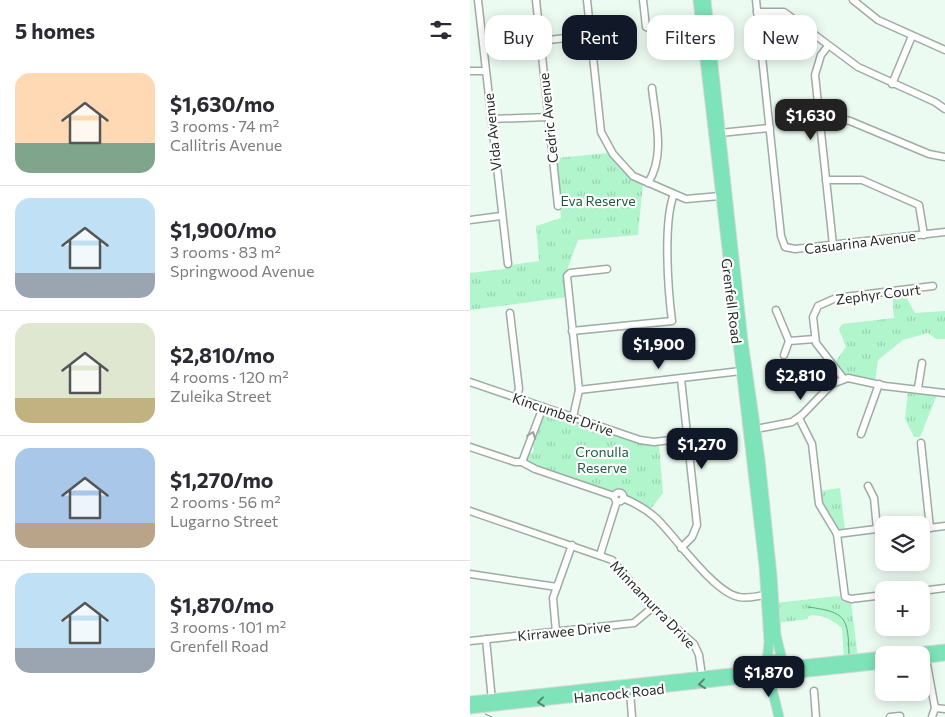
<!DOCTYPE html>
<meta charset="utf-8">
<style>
body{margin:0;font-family:Commissioner,sans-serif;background:#f7f7f7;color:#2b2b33;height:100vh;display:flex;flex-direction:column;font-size:19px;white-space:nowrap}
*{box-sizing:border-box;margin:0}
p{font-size:16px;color:#7c7c81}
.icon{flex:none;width:28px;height:28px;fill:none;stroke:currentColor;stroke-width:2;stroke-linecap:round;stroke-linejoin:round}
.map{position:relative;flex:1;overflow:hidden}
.side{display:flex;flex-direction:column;background:#fff;width:470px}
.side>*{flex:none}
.top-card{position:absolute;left:15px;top:15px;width:385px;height:45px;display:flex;gap:10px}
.controls{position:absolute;left:405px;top:516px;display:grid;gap:10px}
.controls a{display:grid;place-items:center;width:55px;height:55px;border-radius:10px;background:#fff;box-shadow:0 2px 12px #0003;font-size:25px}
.price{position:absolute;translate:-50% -42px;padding:0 11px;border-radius:10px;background:#111827;color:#fff;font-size:16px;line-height:32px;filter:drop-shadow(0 1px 2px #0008)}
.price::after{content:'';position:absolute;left:50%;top:30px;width:15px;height:11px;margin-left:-8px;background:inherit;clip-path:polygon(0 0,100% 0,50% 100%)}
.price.current{background:#222;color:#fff}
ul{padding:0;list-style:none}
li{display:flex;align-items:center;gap:15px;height:125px;padding:0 15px}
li+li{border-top:1px solid #e1e1e2}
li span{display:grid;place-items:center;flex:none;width:140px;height:100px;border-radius:15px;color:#555}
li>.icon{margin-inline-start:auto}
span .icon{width:60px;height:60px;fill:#fffc;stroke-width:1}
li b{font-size:21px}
h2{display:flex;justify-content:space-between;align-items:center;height:60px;padding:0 15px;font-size:21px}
.pill{padding:0 18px;border-radius:15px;background:#fff;box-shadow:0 2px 12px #0003;font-size:18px;line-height:45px}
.pill.current{background:#111827;color:#fff}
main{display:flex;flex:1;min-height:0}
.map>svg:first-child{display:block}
.park{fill:url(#park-tufts)}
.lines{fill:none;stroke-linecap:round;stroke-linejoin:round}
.stream{stroke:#57ac7f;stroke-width:1}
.minor-casing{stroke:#9eaca3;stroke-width:9}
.major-casing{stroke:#d8d9d8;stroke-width:11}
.minor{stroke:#fff;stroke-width:6}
.major{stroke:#7ee3b8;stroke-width:9}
.oneway{stroke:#9ea09f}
.oneway2{stroke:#528870}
.labels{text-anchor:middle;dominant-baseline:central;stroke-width:4.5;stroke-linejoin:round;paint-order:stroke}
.street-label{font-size:14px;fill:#272c29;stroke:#fff}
.park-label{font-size:14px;fill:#1d5c3d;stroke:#fff}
</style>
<main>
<section class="side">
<h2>5 homes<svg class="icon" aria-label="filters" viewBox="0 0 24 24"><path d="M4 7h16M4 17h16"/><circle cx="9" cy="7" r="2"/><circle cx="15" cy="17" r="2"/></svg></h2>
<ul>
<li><span style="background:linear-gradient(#ffd9b3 70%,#7fa58c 0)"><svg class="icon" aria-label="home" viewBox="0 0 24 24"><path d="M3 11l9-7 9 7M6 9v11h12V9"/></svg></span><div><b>$1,630/mo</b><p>3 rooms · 74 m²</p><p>Callitris Avenue</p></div></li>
<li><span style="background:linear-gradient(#bfe0f5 75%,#9aa5b1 0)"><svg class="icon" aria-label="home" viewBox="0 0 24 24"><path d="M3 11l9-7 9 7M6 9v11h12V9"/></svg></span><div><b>$1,900/mo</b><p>3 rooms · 83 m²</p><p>Springwood Avenue</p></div></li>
<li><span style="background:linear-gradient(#dfe7d0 75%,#c2b280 0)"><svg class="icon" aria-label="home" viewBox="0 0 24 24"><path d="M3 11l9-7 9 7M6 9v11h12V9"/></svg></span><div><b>$2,810/mo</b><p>4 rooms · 120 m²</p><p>Zuleika Street</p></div></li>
<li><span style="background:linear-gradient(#a9c7e8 75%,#b9a48a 0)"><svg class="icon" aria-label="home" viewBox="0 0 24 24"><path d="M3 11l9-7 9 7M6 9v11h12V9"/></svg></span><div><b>$1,270/mo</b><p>2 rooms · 56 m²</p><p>Lugarno Street</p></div></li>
<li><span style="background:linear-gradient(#bfe0f5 75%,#9aa5b1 0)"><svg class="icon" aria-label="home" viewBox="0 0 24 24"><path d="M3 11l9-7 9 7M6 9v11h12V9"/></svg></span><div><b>$1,870/mo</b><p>3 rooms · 101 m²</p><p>Grenfell Road</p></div></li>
</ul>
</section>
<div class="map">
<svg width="475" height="717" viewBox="0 0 475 717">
<defs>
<pattern id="park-tufts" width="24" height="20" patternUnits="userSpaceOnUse" patternTransform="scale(1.25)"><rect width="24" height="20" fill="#b1f5cd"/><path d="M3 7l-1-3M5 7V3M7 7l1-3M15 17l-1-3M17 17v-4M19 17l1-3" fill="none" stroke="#98d2b0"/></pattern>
</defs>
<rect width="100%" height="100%" fill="#ecfbf1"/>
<g class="park">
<polygon points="139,153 151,169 173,183 168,235 108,240 95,276 97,297 0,310 0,273 35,269 35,266 69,261 66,226 91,218 86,158"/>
<polygon points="422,293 434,293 445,313 475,311 475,339 466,339 458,333 433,340 408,360 405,382 384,376 373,375 364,364 376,347 369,329 372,324 424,318"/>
<polygon points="438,391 467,395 450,437 444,437 435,419"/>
<polygon points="77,410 189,444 193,493 180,510 151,491 142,492 65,467 55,460 58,452 62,453 64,450 62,442"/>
<path d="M370 488 375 530C357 531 352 504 349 491Z"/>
<path d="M369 596 373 602H381L388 658 374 660 372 628C361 619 352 614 338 616V619L306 623 304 603Z"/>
</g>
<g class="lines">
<g class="stream">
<path d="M338 607C377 612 378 618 379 655"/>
<polyline points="15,714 22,717"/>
</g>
<g class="minor-casing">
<g id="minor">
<polyline points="8,0 38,264"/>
<polyline points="66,0 88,206"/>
<polyline points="117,0 131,132 143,154 163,176 216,199 250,196"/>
<polyline points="173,0 176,27 185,31 231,26"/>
<polyline points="286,0 311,236 315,247 325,249 475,232"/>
<polyline points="383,0 408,20 475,50"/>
<polyline points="287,12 314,12 388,67 465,102 475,109"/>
<polyline points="70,41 121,35"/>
<polyline points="358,46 351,55 345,75 363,245"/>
<polyline points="0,71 15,71"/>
<polyline points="422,84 442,36"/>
<polyline points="21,119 78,117"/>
<polyline points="350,121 371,119 380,121 459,154 475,157"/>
<polyline points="250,133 300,128"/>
<polyline points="356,180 392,180 449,205 454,235"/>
<path d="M178 183C196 155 185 118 182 88"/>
<polyline points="0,220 31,216"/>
<polyline points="306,310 319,341 314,355"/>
<polyline points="40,313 49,389 46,398"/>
<path d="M102 331 202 321C198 290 193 222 204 194"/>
<polyline points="319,341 345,339"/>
<polyline points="211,379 227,525 222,537 211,548"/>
<polyline points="374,379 346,343 343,317 348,306 366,298 463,286"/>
<polyline points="0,382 170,440 184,442 217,438"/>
<polyline points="448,388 452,363"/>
<polyline points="109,390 271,371"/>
<polyline points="103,417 109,390 97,276 100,273 137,269"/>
<polyline points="329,418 342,444 349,504 367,534 375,597 381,599 414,595"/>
<polyline points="286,429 322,422 332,415 362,384 378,378 415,386 475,393"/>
<polyline points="391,434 409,384"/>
<polyline points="451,443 460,528"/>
<polyline points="0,447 45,462 52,462 65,469 144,496"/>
<polyline points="52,462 73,407"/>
<polyline points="398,486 404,498 407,529"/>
<circle cx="149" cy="497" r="4.5"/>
<path d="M153 498C165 503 176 509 186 518 205 536 244 593 269 597 277 599 287 596 295 595"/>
<polyline points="0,511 142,560 179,604 224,644 229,655 232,676"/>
<polyline points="451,529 475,526"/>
<polyline points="367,534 414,528"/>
<polyline points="130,555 147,501"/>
<polyline points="0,574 87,587"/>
<polyline points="451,591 475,588"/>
<polyline points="86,632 83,598 102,545"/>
<polyline points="16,639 22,701"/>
<polyline points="0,641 164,623 183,607"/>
<polyline points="456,659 465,708 462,717"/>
<polyline points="344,691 346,717"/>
<polyline points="160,692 162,717"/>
<polyline points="465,708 475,709"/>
<polyline points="420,717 430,716"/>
</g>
</g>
<g class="major-casing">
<g id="major">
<polyline points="228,0 294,566 299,642 297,662"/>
<polyline points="236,0 273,341 290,459 302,575 306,635 312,660"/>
<polyline points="419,655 475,649"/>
<circle cx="306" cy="671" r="12"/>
<polyline points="451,659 475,656"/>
<polyline points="314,661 328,665 414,656"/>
<polyline points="315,679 329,673 414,664"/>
<polyline points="300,681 309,717"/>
<polyline points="0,701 280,671 295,666"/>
<polyline points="0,709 281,678 298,680"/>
</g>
</g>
<use href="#minor" class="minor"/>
<use href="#major" class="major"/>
</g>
<defs><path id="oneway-chevron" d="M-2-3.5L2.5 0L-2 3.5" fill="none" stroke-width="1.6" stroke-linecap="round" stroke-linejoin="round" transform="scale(1.25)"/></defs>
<use class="oneway" href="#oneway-chevron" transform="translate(62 435) rotate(-69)"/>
<g class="oneway2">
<use href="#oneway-chevron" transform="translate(232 684) rotate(173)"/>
<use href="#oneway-chevron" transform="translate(71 702) rotate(174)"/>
</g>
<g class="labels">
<g class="street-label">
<text transform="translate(78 118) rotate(-96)">Cedric Avenue</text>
<text transform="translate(22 132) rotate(-96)">Vida Avenue</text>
<text transform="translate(390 242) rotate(-7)">Casuarina Avenue</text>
<text transform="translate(408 294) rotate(-7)">Zephyr Court</text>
<text transform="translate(262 301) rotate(83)">Grenfell Road</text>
<text transform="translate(93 414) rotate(19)">Kincumber Drive</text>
<text transform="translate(183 604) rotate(46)">Minnamurra Drive</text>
<text transform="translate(94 631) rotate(-6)">Kirrawee Drive</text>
<text transform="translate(149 693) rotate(-6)">Hancock Road</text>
</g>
<g class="park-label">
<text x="128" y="200">Eva Reserve</text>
<text x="132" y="451">Cronulla<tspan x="132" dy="16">Reserve</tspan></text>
</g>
</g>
</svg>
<div class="controls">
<a><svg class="icon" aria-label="layers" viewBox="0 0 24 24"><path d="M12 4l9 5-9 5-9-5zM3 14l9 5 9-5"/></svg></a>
<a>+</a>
<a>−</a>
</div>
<b class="price current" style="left:341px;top:141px">$1,630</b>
<b class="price" style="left:189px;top:370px">$1,900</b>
<b class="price" style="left:331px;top:401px">$2,810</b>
<b class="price" style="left:232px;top:470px">$1,270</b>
<b class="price" style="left:299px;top:698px">$1,870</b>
<div class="top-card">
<a class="pill">Buy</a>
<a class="pill current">Rent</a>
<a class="pill">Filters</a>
<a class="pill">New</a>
</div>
</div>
</main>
